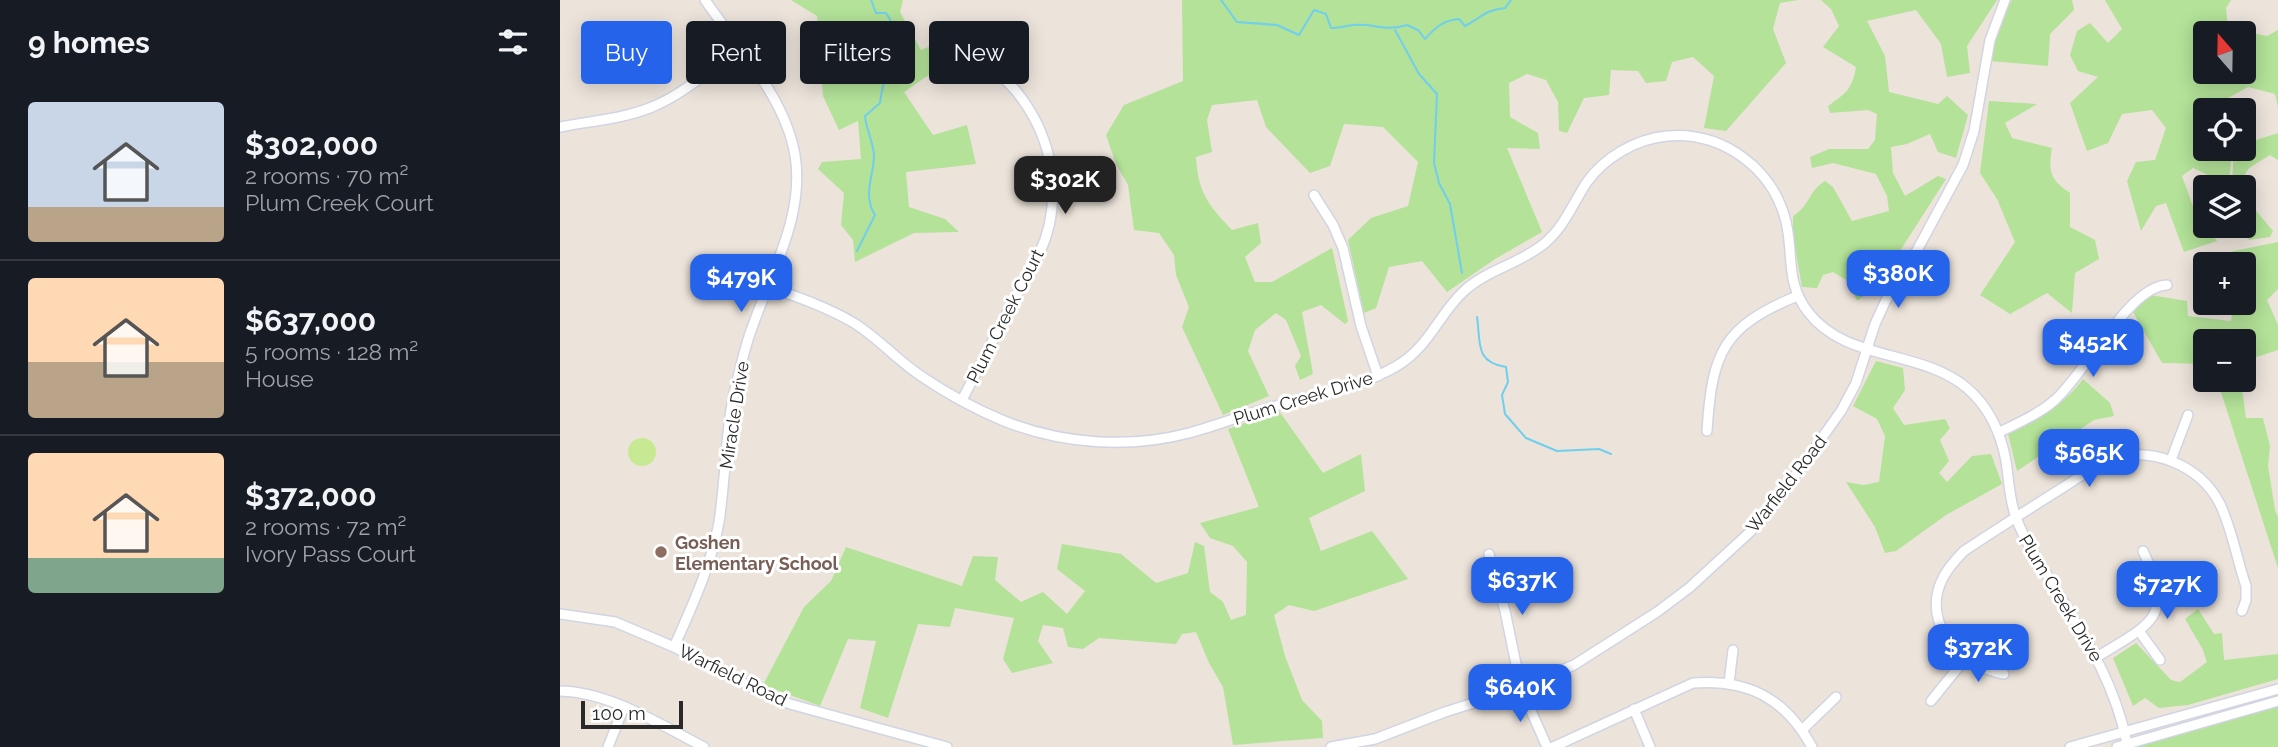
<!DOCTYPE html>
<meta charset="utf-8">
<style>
body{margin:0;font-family:Raleway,sans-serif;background:#242831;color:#f1f3f6;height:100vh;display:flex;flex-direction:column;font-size:26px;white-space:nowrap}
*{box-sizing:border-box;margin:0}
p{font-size:23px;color:#9ea1a6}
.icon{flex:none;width:38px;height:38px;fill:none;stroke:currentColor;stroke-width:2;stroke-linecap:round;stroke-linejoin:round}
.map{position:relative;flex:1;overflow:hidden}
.side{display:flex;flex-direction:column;background:#171b24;width:560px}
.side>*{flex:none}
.hud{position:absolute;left:21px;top:21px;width:665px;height:63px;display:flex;gap:14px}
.needle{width:46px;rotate:340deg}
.tools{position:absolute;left:1633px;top:21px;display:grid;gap:14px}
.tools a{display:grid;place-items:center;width:63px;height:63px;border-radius:7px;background:#171b24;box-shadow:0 4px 18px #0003;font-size:35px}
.scale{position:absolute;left:21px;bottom:18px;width:102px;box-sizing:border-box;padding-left:7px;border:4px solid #292929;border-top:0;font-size:19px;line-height:24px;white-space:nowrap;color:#292929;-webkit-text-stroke:5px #fff;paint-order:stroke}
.price{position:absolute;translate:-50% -60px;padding:0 16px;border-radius:14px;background:#2563eb;color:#fff;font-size:23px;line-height:46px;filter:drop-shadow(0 2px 4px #0008)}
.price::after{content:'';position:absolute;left:50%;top:42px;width:21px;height:16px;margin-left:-10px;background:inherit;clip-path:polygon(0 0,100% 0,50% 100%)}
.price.active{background:#222;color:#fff}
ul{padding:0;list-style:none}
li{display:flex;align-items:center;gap:21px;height:175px;padding:0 28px}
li+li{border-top:2px solid #363941}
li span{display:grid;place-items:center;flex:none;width:196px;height:140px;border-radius:7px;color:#555}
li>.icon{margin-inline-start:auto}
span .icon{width:84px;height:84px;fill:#fffc;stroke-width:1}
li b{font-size:30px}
h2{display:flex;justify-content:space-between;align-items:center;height:84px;padding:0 28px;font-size:30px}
.chip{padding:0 24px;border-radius:7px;background:#171b24;box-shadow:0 4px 18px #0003;font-size:24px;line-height:63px}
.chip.active{background:#2563eb;color:#fff}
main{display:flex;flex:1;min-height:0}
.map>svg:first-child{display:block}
.green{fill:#b3e298;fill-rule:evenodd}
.pitch{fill:#c7e993}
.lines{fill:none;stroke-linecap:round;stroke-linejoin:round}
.stream{stroke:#6fcfed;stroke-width:2}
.minor-casing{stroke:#d1d4e2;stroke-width:12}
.minor{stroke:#fff;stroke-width:9}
.education-dot{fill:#8d6e63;stroke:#fff;stroke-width:2.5}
.labels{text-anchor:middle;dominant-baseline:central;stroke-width:6;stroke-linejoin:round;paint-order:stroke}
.street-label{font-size:18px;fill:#292929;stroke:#fff}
.education-label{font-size:18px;font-weight:bold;fill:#785e54;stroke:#fff;text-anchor:start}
</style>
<main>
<section class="side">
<h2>9 homes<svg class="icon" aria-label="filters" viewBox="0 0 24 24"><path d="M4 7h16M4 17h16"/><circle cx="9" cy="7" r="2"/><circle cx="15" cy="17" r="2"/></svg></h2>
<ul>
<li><span style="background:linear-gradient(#c9d6e8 75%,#b9a48a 0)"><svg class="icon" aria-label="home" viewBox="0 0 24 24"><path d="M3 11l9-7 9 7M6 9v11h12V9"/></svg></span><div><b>$302,000</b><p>2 rooms · 70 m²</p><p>Plum Creek Court</p></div></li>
<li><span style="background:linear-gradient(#ffd9b3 60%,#b9a48a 0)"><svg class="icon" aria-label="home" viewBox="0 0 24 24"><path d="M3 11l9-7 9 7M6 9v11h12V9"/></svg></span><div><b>$637,000</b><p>5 rooms · 128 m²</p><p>House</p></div></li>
<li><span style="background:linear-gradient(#ffd9b3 75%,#7fa58c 0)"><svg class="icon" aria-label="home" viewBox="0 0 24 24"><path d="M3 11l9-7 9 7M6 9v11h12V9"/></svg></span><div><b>$372,000</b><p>2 rooms · 72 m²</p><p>Ivory Pass Court</p></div></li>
</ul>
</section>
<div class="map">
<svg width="1718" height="747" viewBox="0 0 1718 747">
<rect width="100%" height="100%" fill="#ece4db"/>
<g class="green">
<polygon points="231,0 343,0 340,12 361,50 390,38 395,50 379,68 344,92 373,135 407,125 416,164 346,172 349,207 385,219 399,232 354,233 295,262 293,240 281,225 284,193 258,169 262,162 301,159 298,121 279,130 263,96 257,16"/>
<path d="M622 0H1238L1220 3 1213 29 1226 63 1166 131 1144 128 1154 76 1133 57 1112 62 1106 81 1086 83 1078 71 1051 70 1049 95 1024 98 1007 133 999 131 998 102 986 80 967 74 949 83 950 117 978 133 980 149 947 148 982 232 935 259 887 292 862 261 829 267 816 308 804 313 788 240 811 218 848 206 858 162 823 127 784 124 770 166 750 173 706 127 697 100 652 105 647 120 652 152 636 157C638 192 648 205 672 230L698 223 701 243 685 257 695 282H712L772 248 788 321 785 324 761 305 742 312 753 374 740 380 735 366 741 356 726 320 716 313 695 330 688 351 709 396 663 415 622 327 629 307 616 275 614 255 599 233 574 230 568 185 556 164 546 135 564 105 623 81Z"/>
<path d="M1261 0H1437L1407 46 1410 73 1387 77 1381 44 1356 10 1307 21 1325 56 1329 92 1378 104 1387 96 1408 115 1396 158 1378 152 1370 134 1347 144 1331 147 1333 173 1345 196 1378 176 1386 179 1338 254 1329 276 1297 301 1288 281 1273 272 1263 275 1257 288 1242 287 1233 236V216C1251 205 1248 191 1265 181L1273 187 1292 221 1329 211 1327 196 1316 174 1273 163 1252 168 1250 157 1269 149H1308L1315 140 1317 114 1308 110 1270 113 1268 106C1286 93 1292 90 1296 67L1263 47 1279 26 1271 9Z"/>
<polygon points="1452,0 1512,0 1514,10 1490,34 1488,66 1430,61 1442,18"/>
<path d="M1545 0H1671L1666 8 1668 28 1707 36 1718 30V107L1715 94 1688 87 1657 104V110H1645V149H1672L1669 185 1633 168 1622 176 1635 212 1657 241 1624 252 1606 203 1596 206 1581 231 1567 181 1576 162 1595 160 1606 128 1592 110 1562 114 1548 143 1527 151 1510 103 1538 77 1518 71 1510 55 1517 31 1530 23 1548 43 1562 29ZM1645 33H1684V72H1645Z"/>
<path d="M1429 101 1477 104 1445 123 1452 138 1492 148C1488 171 1490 180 1510 193V227L1535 240 1539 259 1515 273 1512 313 1487 293 1450 314 1420 295 1455 242 1437 199 1420 173Z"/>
<polygon points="1718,133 1718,160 1710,155 1689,168 1684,176 1693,207 1713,231 1710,237 1689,240 1679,226 1684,226 1684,187 1673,187 1672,182 1674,149 1684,149 1684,144"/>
<polygon points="1718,242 1718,289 1707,300 1718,325 1718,350 1684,361 1684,341 1645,341 1645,364 1602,363 1573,312 1590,295 1627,301 1628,316 1671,321 1674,303 1684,303 1684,264 1645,264 1645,269 1641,265 1674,251"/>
<polygon points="1316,361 1343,368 1345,390 1333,408 1344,425 1385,419 1390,428 1380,440 1389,461 1379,473 1387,482 1412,456 1431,454 1442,484 1386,515 1336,551 1325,553 1315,527 1286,482 1304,485 1319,482 1325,436 1317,419 1293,406"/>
<path d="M1523 379 1550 403 1554 416 1534 420 1457 471 1448 434C1479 418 1501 408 1523 379Z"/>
<polygon points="1657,380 1681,380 1686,418 1703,418 1710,446 1708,466 1715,510 1718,517 1718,568"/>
<polygon points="719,411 763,473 801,454 805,491 749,518 761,551 812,531 848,579 754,611 729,605 714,615 725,656 742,700 762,721 763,738 673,745 663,687 649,663 636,632 622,634 616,644 539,638 523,649 508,647 503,628 483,625 478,641 493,663 452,673 443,659 454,618 395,608 390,627 358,624 328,718 300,708 316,641 288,639 260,706 203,685 244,607 271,581 286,547 402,586 413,556 438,557 435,580 461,602 483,592 507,614 525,591 497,569 502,544 561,554 596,583 628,573 635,542 644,546 650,592 663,602 671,620 686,615 687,562 673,546 650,538 640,523 699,507 668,429"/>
<polygon points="1638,609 1654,634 1662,633 1664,660 1718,654 1718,679 1628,705 1599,708 1585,698 1573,706 1553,658 1576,643 1611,680 1620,682 1647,662 1642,648 1625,619"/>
<polygon points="1718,701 1718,747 1557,747"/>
</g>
<circle class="pitch" cx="82" cy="452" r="14"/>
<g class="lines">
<g class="stream">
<path d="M661 0 677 22 717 25 739 35 754 10 766 14 771 28C779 28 785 26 794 25 812 23 826 32 847 25L858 30 865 39C875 28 883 20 899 19L905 26C922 17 925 10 945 8L951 0"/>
<polyline points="835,30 859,74 877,94 874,163 879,183 890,204 902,273"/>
<path d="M297 251 315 215C302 194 314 177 314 155 313 141 306 129 305 116L320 103C322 81 336 48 334 29 333 23 329 18 326 13H316L311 0"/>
<path d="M917 317C921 342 914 362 946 367L948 382 942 395 945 414 966 438 997 451 1039 449 1051 454"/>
</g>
<g class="minor-casing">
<g id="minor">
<path d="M0 127C30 121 63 119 92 107 124 94 151 69 178 48"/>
<polyline points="754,195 773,225 783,248 801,326 818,376"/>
<path d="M207 286C237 297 267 307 294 323 318 338 337 360 361 376 386 393 415 409 444 421 502 444 568 449 629 433 659 425 688 413 719 405 757 394 800 387 835 367 869 348 878 315 904 291 928 269 960 264 985 243 1005 226 1013 203 1027 182 1045 157 1076 139 1107 136 1162 131 1213 168 1226 222 1234 255 1225 282 1248 312 1286 362 1361 349 1407 388 1429 407 1441 434 1446 461 1449 480 1449 499 1456 517 1464 541 1479 561 1492 583 1524 636 1555 682 1567 744"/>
<path d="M402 400C419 367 436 334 453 301 461 285 471 270 479 254 500 211 496 157 473 116 458 89 437 67 407 58"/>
<path d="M1147 431C1152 352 1163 327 1237 296"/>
<path d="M1438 433C1458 423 1479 414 1495 400 1525 374 1569 286 1607 285"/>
<polyline points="1611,460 1628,415"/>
<polyline points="929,554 945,611 961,688 987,747"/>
<polyline points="0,614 55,622 114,647 189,686 230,704 387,747"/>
<polyline points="1579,631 1600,660"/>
<path d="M114 647C132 606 151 566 159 522 166 477 165 429 176 385 181 366 185 346 192 328 211 273 245 215 235 155 225 97 178 48 145 0"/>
<path d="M1537 657C1592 623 1615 618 1583 551"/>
<path d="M1444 674C1403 667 1362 626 1381 582 1386 570 1395 560 1404 551 1436 530 1467 510 1499 490 1515 480 1532 467 1550 460 1591 445 1640 465 1660 504 1672 529 1677 560 1686 586V600L1682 611"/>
<polyline points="1169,683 1173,650"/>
<path d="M0 691C51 692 100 725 144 747"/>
<polyline points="1371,701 1405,659"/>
<polyline points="1074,709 1090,747"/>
<polyline points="1242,730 1276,697"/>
<polyline points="48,747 64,707"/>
<polyline points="771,747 815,739 885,712 961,688 1014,665 1097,612 1129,588 1190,532 1215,504 1281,411 1296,383 1315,324 1326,300 1340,282 1403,165 1414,131 1430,40 1445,0"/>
<path d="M993 747 1133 683C1188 679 1225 698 1252 747"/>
<polyline points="1510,747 1718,689"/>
<polyline points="1557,747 1718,701"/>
</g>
</g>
<use href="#minor" class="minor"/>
</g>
<circle class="education-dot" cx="101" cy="552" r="7"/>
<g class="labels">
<g class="street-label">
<text transform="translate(445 316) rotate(-63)">Plum Creek Court</text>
<text transform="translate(743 398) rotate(-17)">Plum Creek Drive</text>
<text transform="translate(174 415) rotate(-81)">Miracle Drive</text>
<text transform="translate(1226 484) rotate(-52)">Warfield Road</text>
<text transform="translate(1501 598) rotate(59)">Plum Creek Drive</text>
<text transform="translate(173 675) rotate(26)">Warfield Road</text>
</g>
<g class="education-label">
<text x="115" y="542">Goshen<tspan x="115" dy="21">Elementary School</tspan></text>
</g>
</g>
</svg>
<div class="tools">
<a><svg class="needle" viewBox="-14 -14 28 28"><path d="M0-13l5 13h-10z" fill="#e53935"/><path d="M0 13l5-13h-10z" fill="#9ea1a6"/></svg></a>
<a><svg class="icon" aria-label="locate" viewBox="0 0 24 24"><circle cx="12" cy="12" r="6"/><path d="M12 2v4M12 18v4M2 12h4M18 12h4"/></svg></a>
<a><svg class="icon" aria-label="layers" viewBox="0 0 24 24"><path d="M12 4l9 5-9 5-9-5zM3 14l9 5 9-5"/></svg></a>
<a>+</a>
<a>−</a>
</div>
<div class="scale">100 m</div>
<b class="price active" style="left:505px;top:216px">$302K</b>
<b class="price" style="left:1338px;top:310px">$380K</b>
<b class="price" style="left:181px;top:314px">$479K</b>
<b class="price" style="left:1533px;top:379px">$452K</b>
<b class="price" style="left:1529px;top:489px">$565K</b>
<b class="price" style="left:962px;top:617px">$637K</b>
<b class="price" style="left:1607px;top:621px">$727K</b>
<b class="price" style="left:1418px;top:684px">$372K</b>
<b class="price" style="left:960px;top:724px">$640K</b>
<div class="hud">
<a class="chip active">Buy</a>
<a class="chip">Rent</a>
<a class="chip">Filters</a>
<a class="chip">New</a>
</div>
</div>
</main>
